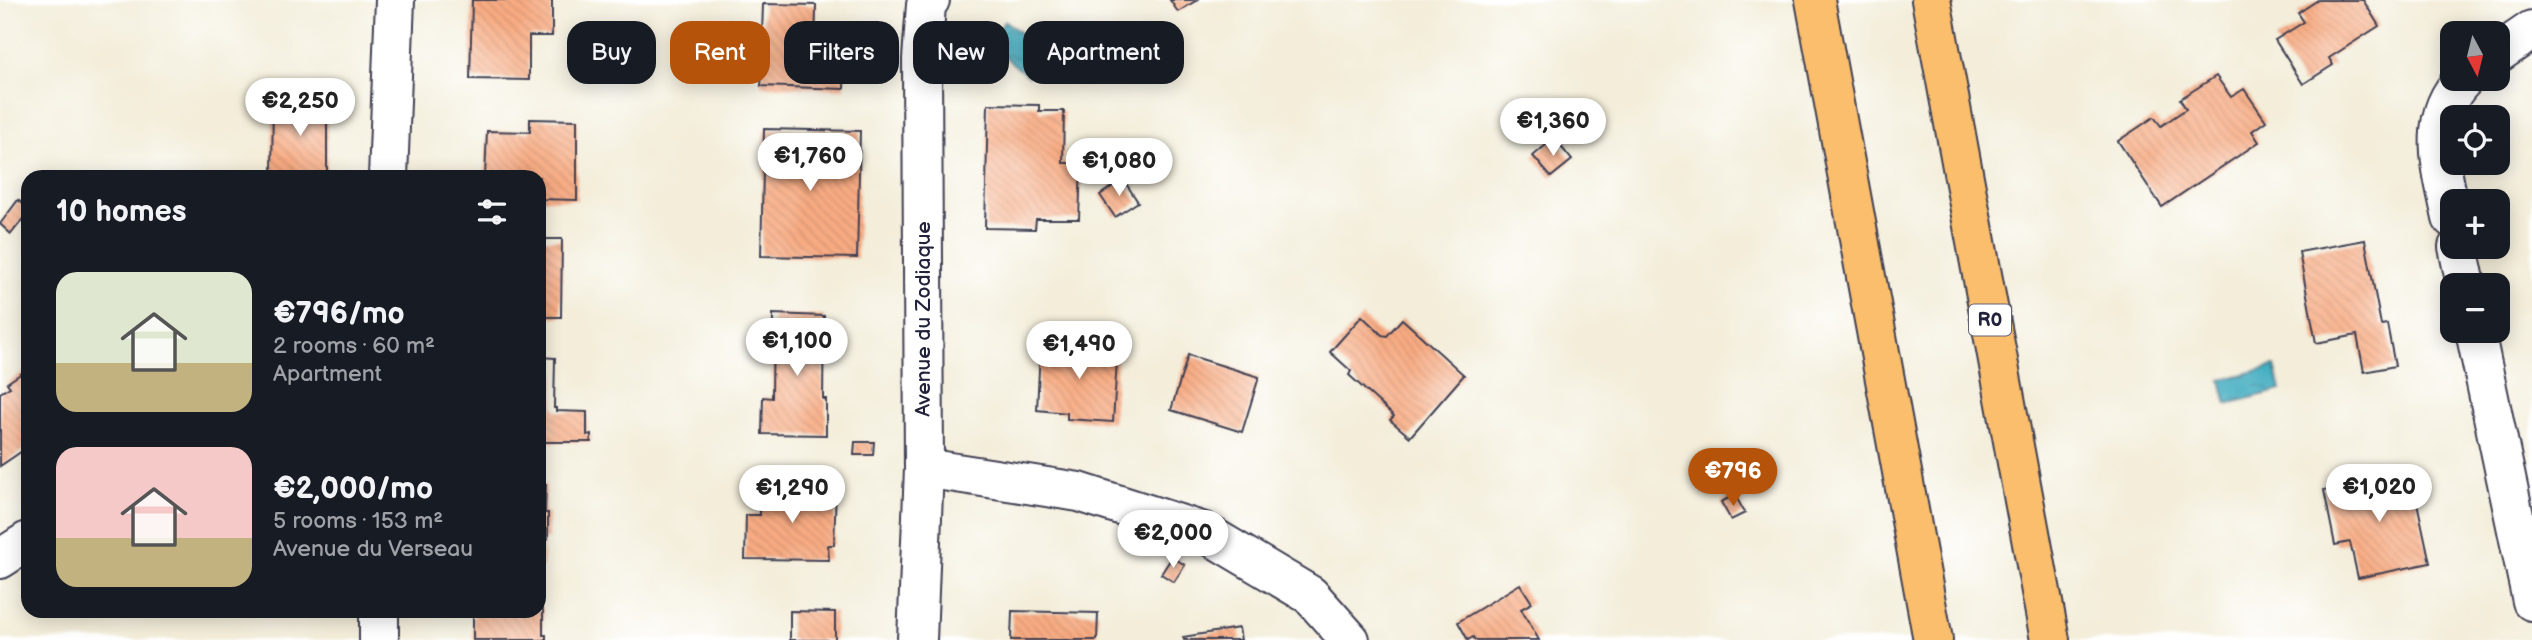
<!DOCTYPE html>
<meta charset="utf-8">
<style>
body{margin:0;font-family:"Balsamiq Sans",sans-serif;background:#20242c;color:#f1f3f6;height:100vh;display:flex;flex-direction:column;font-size:26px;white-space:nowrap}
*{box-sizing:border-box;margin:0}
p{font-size:23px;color:#9ea1a6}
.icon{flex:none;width:38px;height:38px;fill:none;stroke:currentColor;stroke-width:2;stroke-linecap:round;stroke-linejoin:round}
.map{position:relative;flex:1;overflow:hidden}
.details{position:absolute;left:21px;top:170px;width:525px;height:448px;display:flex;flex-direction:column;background:#171b24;border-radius:21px;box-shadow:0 4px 18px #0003}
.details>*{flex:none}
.banner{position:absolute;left:567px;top:21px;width:665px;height:63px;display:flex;gap:14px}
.needle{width:46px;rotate:173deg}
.tools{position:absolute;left:2440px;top:21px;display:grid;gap:14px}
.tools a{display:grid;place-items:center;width:70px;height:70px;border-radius:14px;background:#171b24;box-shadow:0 4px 18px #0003;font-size:35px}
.price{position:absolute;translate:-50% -60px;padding:0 16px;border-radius:24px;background:#fff;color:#222;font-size:23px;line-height:46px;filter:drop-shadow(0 2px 4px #0008)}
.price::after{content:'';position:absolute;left:50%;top:42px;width:21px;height:16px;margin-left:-10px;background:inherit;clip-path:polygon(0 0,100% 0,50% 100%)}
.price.current{background:#b45309;color:#fff}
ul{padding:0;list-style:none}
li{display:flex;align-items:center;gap:21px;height:175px;padding:0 35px}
li span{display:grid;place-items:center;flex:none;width:196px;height:140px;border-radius:21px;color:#555}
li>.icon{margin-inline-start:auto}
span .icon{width:84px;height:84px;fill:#fffc;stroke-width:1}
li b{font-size:30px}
h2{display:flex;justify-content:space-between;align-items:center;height:84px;padding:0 35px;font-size:30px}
.tag{padding:0 24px;border-radius:21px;background:#171b24;box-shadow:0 4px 18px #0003;font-size:24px;line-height:63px}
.tag.current{background:#b45309;color:#fff}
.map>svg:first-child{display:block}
.water{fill:url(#water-ripples);stroke:#32677e;stroke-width:2}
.building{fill:url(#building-back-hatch)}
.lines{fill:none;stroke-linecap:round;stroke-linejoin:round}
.minor-casing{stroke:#414053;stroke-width:42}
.highway-casing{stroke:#414053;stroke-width:42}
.minor{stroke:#fff;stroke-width:38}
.highway{stroke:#fabe6d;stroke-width:38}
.labels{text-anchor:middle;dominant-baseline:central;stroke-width:5;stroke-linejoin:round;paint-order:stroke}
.shield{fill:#fff;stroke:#646476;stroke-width:2}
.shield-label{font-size:19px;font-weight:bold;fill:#22223b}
.street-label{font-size:21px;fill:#22223b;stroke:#fff}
</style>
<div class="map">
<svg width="2532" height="640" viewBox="0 0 2532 640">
<defs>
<pattern id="water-ripples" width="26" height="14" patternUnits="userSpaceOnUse" patternTransform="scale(1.75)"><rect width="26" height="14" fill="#41acc0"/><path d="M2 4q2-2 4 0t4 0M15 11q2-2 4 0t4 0" fill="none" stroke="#368c9d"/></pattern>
<pattern id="building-back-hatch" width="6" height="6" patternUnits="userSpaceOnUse" patternTransform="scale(1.75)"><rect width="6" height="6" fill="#f8ab82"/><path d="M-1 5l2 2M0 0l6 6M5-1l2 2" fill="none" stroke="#d49371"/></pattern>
</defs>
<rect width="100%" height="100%" fill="#fff"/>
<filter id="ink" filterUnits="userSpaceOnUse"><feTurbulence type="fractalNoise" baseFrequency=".0143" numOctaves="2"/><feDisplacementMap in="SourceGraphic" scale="14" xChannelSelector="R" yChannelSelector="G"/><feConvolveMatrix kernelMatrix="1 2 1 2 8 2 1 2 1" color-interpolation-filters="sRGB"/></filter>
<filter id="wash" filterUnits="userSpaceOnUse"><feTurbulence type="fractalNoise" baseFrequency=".00686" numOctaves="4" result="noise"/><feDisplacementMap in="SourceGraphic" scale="28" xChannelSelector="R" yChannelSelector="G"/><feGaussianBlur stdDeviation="1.57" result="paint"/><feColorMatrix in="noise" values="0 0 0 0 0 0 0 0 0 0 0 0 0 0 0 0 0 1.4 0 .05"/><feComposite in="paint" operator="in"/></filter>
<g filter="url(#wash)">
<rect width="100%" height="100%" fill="#f3edd9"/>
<g class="water">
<polygon points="1005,21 1046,53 1028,76 988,43"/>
<polygon points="2275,366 2281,390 2227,404 2221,380"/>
</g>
<g id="blocks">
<g class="building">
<polygon points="472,0 552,0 552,36 529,36 529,80 470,79"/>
<polygon points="1170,0 1197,0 1178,12"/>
<polygon points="2318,0 2363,0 2379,26 2329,58 2333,65 2303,84 2275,40 2304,22 2298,13"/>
<polygon points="763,4 816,5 815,52 845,53 844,89 761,86 763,61 755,60 756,34 762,35"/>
<polygon points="2216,76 2231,97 2244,89 2266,121 2252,131 2259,142 2162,207 2118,141 2154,117 2161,126 2186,109 2180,99"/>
<polygon points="273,100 327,100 327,176 272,176"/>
<polygon points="988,104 1039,105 1039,111 1064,111 1063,163 1081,163 1079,219 1036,219 1035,229 985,228"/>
<polygon points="530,119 577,120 577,200 539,199 539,177 485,177 487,131 530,132"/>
<polygon points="764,129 860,131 857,258 761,256"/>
<polygon points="1554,138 1572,160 1551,177 1533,156"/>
<polygon points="1123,179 1138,202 1115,217 1100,195"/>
<polygon points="18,200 28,208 28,213 11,234 0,224"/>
<polygon points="539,239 562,239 561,317 539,317"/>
<polygon points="2365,240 2381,325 2387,324 2395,366 2364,372 2357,335 2316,343 2299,252"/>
<polygon points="773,314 824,316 823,399 826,399 826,435 762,434 763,397 772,398"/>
<polygon points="1362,316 1382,335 1387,336 1402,319 1464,375 1410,437 1390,420 1394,416 1349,375 1351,371 1330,352"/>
<polygon points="1064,342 1118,345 1113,422 1067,419 1067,413 1037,410 1040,349 1065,350"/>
<polygon points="1188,355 1259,377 1242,432 1171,410"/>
<polygon points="539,357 555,358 554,408 556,408 556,411 587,412 587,435 591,434 591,442 539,442"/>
<polygon points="28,369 28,447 0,466 0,393 10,387 7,383"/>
<polygon points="855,442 874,442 873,455 854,455"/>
<polygon points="2410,470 2430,563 2358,578 2350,542 2335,545 2324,490"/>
<polygon points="539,485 546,485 545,513 548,513 548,539 543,540 543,568 539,568"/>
<polygon points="760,488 836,488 834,545 828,545 829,560 745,559 746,515 760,515"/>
<polygon points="1735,495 1745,513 1731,520 1721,502"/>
<polygon points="1172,557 1185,565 1174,582 1161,574"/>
<polygon points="1520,584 1532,603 1521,609 1539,640 1475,640 1473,637 1468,640 1458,622"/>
<polygon points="539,609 543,609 543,635 546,635 546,640 473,640 473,611 539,611"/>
<polygon points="790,611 835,612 835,640 790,640"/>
<polygon points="1012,611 1098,613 1097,640 1011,640"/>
<polygon points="1239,628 1241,640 1184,640 1183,637"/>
</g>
</g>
</g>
<g filter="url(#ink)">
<use href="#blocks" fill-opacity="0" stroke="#414053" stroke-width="2"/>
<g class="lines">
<g class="minor-casing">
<g id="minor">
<polyline points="2497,54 2532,30"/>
<polyline points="388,177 395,0"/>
<path d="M2452 218C2442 170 2425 118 2464 79"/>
<polyline points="2458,247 2466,285"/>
<polyline points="2475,331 2532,601"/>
<polyline points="924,468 1079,492 1204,532 1310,595 1350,640"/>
<polyline points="0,559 28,541"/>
<polyline points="379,640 379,611"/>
<polyline points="917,640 924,468 922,59 926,5 930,0"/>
</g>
</g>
<g class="highway-casing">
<g id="highway">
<polyline points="1815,0 1933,640"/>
<polyline points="1931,0 2050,640"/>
</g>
</g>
<use href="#minor" class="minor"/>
<use href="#highway" class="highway"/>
</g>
</g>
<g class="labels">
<rect class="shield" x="1969" y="304.5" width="42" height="31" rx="5"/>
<g class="shield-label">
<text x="1990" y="320">R0</text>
</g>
<g class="street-label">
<text transform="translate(923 319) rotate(-90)">Avenue du Zodiaque</text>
</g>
</g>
</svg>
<div class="tools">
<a><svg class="needle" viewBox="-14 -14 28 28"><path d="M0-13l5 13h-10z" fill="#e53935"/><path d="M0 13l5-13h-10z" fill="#9ea1a6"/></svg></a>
<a><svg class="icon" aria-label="locate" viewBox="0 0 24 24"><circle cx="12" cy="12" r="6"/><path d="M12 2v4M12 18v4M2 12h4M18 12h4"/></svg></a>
<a>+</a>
<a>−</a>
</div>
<b class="price" style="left:300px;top:138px">€2,250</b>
<b class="price" style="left:1553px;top:158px">€1,360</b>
<b class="price" style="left:810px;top:193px">€1,760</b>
<b class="price" style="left:1119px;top:198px">€1,080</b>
<b class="price" style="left:797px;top:378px">€1,100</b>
<b class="price" style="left:1079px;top:381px">€1,490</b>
<b class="price current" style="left:1733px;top:508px">€796</b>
<b class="price" style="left:2379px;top:524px">€1,020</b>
<b class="price" style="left:792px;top:525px">€1,290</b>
<b class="price" style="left:1173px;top:570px">€2,000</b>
<div class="banner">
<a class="tag">Buy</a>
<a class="tag current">Rent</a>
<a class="tag">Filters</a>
<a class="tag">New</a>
<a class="tag">Apartment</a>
</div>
<section class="details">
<h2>10 homes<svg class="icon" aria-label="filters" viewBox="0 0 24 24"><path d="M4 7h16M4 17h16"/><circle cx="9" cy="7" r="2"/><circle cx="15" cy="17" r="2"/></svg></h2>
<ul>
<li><span style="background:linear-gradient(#dfe7d0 65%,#c2b280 0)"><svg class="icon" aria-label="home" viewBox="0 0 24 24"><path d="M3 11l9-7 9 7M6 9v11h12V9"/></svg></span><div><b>€796/mo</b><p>2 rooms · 60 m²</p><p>Apartment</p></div></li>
<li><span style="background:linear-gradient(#f6c9c9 65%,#c2b280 0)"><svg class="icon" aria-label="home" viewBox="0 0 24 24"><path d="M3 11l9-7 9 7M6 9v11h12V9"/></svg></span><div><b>€2,000/mo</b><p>5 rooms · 153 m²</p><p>Avenue du Verseau</p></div></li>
</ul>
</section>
</div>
